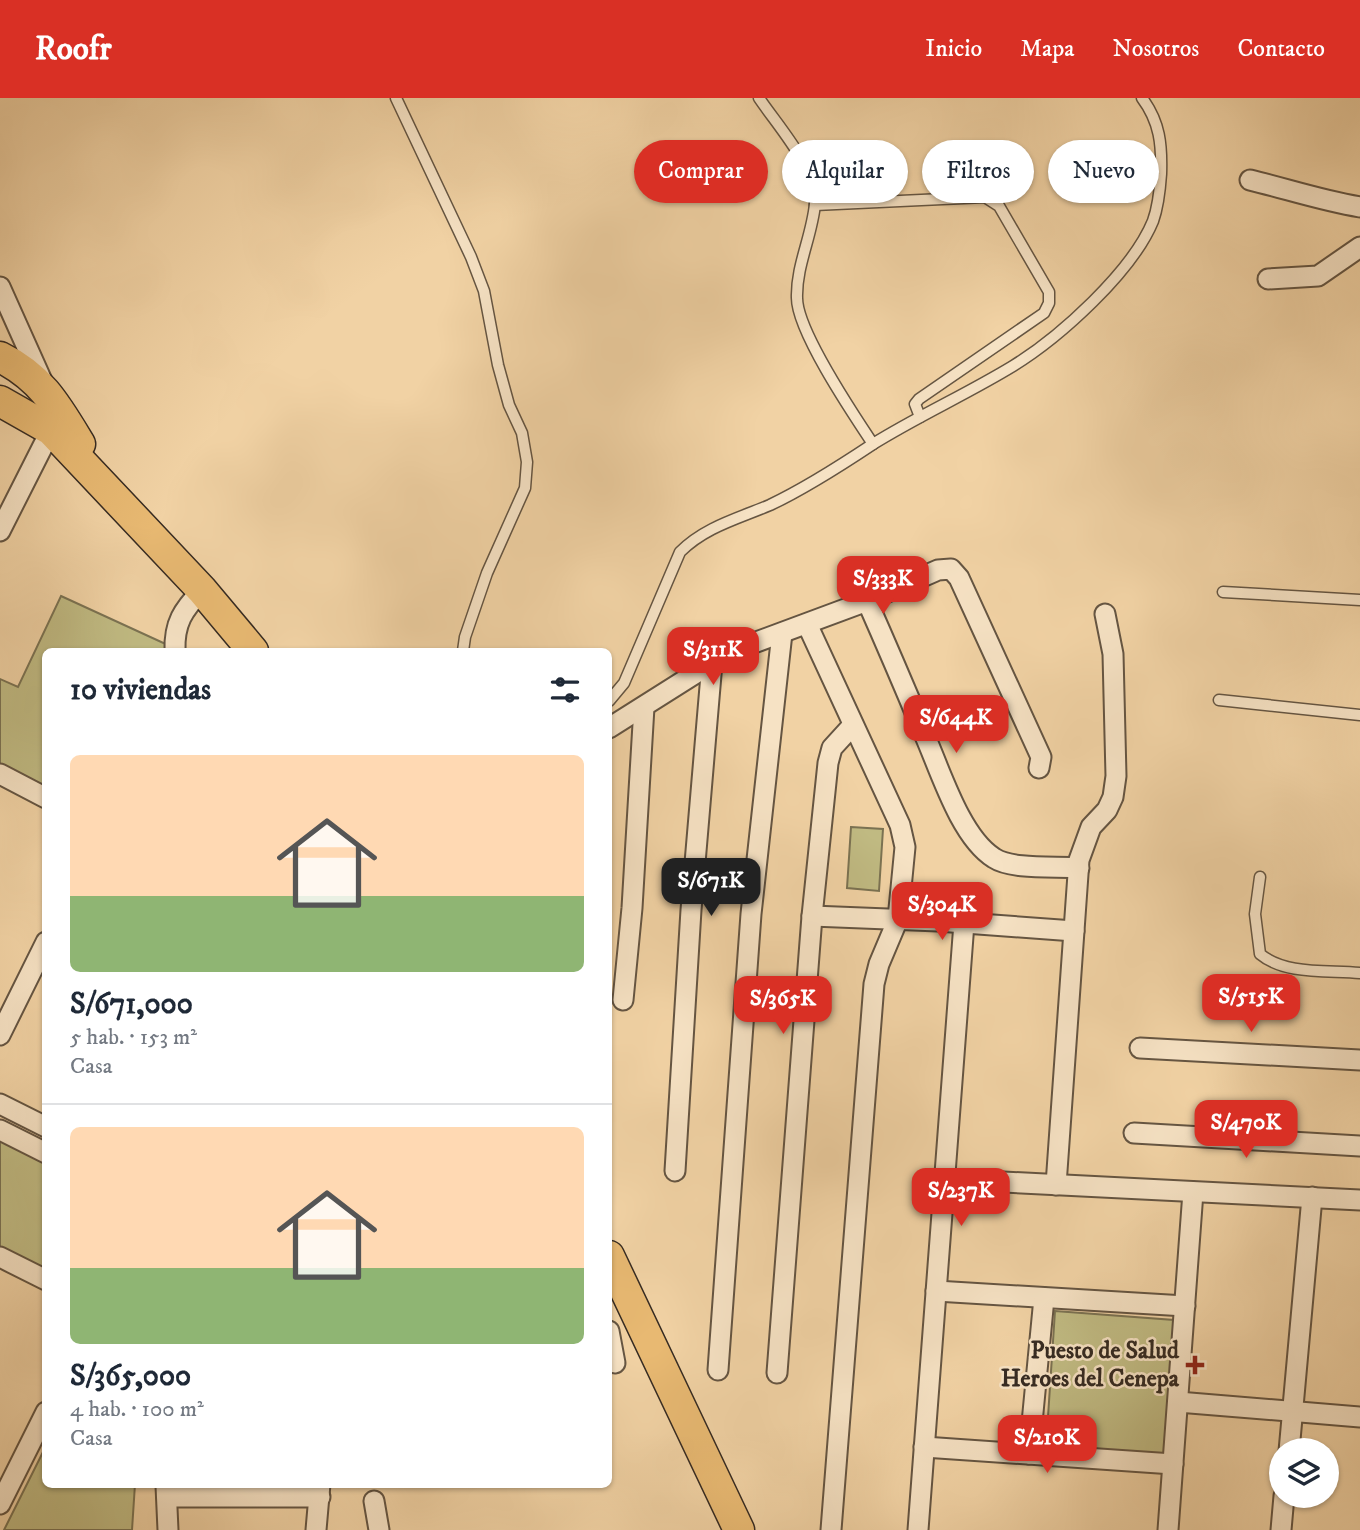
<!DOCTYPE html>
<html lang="es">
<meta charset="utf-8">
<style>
body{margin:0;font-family:"IM FELL DW Pica",serif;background:#f6f6f7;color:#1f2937;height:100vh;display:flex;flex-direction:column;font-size:26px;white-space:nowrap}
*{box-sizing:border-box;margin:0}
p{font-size:23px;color:#747a83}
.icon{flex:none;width:38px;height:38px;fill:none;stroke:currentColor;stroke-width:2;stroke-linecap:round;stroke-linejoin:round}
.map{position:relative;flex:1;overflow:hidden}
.side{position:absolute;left:42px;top:550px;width:570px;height:840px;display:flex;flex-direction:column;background:#fff;border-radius:10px;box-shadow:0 2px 5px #0004}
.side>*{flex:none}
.banner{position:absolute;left:634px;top:42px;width:621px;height:63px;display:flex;gap:14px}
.buttons{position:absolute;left:1269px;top:1340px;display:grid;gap:14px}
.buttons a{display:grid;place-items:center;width:70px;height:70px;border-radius:50%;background:#fff;box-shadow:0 2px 5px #0004;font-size:35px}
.price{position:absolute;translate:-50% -60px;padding:0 16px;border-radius:14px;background:#d93025;color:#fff;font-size:23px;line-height:46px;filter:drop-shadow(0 2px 4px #0008)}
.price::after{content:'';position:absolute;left:50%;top:42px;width:21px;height:16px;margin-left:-10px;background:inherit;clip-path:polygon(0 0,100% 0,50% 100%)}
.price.current{background:#222;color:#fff}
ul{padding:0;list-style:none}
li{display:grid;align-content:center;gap:14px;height:371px;padding:0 28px}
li+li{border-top:2px solid #e0e1e3}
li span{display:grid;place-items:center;height:217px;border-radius:10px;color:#555}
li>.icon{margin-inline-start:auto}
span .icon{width:126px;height:126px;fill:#fffc;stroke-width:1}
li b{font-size:30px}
h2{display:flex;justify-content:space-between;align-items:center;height:84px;padding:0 28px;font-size:30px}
.tag{padding:0 24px;border-radius:32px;background:#fff;box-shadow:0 2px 5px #0004;font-size:24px;line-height:63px}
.tag.current{background:#d93025;color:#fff}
header{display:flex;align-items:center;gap:42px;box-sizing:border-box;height:98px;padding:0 35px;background:#d93025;color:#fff}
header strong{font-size:33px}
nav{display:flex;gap:38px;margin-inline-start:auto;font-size:24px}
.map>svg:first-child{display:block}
.green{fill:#c0ba82;stroke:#7b7252;stroke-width:2}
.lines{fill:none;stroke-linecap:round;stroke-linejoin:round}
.service-casing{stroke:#655542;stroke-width:13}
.minor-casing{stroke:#655542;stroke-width:23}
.primary-casing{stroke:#362b22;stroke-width:33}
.service{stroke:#f6e2c4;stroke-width:10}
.minor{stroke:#f6e2c4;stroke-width:19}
.primary{stroke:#e8b972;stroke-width:30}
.poi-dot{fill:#8f2418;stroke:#f6e2c4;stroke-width:2.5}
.labels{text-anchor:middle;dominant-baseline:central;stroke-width:5;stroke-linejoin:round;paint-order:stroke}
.poi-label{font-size:24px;font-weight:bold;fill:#362b22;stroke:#f6e2c4;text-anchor:end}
</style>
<header>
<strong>Roofr</strong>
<nav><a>Inicio</a><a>Mapa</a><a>Nosotros</a><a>Contacto</a></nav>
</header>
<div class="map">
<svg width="1360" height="1432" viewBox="0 0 1360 1432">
<rect width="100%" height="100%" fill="#f1d2a4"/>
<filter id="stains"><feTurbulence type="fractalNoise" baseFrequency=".00286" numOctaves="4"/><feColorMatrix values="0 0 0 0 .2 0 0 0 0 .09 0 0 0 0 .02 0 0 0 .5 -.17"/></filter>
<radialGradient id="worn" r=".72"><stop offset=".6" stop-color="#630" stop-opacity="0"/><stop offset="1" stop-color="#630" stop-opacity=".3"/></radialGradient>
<g class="green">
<polygon points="61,498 170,548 171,553 46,553 45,695 0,672 0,581 18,589"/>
<polygon points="851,729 883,731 879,793 847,790"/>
<polygon points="0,1041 45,1063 45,1176 0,1153"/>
<polygon points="1055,1213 1174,1222 1165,1358 1046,1349"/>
<polygon points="45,1350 46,1386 135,1386 132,1432 4,1432"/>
</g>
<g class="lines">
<g class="service-casing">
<g id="service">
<polyline points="396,0 471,159 484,193 498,267 509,307 522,335 527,364 525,390 487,475 465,539 463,553"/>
<path d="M759 0C777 27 819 73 815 106 812 138 796 168 797 200 797 233 853 316 873 346 918 318 967 296 1013 268 1060 239 1132 174 1153 123 1158 109 1160 91 1161 76 1162 47 1160 24 1142 0"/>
<polyline points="815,107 985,99 999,108 1049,194 1049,205 1044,215 919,301 915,306 920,319"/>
<polyline points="1223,494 1360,502"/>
<polyline points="1219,602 1360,617"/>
<path d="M609 603 624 585 680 454C705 429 737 421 770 407 806 390 840 368 873 346"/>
<path d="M1260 779 1255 816 1260 856C1285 877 1328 872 1360 875"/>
</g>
</g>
<g class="minor-casing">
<g id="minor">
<path d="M1250 82C1287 91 1323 103 1360 109"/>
<polyline points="1268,181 1318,178 1360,149"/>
<polyline points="0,189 43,285"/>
<polyline points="0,433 51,332"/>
<path d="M867 503C886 546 904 588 922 631 939 668 959 738 994 760 1012 772 1057 768 1079 770"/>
<polyline points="807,526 900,727 905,749 898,821 879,866 874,886 831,1432"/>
<path d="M175 553C174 525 183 512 202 492"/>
<polyline points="609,630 712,565 751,546 867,503 938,472 951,471 959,480 1041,659 1039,670"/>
<polyline points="0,676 46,700"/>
<polyline points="812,818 938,823 1074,833"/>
<polyline points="623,902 632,810 644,609"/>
<polyline points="0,937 46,844"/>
<polyline points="1140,950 1360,962"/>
<polyline points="0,1006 46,1029"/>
<polyline points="0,1032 46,1055"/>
<polyline points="1134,1035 1360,1048"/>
<polyline points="675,1073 691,812 712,565"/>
<polyline points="944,1081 1360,1102"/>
<polyline points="1056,1087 1079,762 1091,729 1107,712 1113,699 1116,678 1113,556 1105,516"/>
<polyline points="0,1159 46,1182"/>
<polyline points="936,1193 1185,1208"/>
<polyline points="609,1233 615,1265"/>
<polyline points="718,1272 751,816 782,535"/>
<polyline points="777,1275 812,818 828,665 832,650 853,627"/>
<polyline points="1178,1304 1360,1319"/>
<polyline points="924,1349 1173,1366"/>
<polyline points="1289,1353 1312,1099"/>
<polyline points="1029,1356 1044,1200"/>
<polyline points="166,1388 168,1432"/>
<polyline points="167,1399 320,1399"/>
<polyline points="374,1403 379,1432"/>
<polyline points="0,1406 46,1314"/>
<polyline points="316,1432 320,1386"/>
<polyline points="918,1432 964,825"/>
<polyline points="1168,1432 1193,1094"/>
<polyline points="1281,1432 1284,1398"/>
</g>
</g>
<g class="primary-casing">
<g id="primary">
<path d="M0 259C41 279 57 308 80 346"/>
<polyline points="0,303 51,332 202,492 253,553"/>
<polyline points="609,1158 739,1432"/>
</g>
</g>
<use href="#service" class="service"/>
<use href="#minor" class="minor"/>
<use href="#primary" class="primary"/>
</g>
<path class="poi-dot" d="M1191.5 1256.5h7v7h7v7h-7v7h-7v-7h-7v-7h7z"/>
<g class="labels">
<g class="poi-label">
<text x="1179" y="1253">Puesto de Salud<tspan x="1179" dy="28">Heroes del Cenepa</tspan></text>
</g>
</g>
<rect width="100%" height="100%" filter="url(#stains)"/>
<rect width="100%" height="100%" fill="url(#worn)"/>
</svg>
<div class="buttons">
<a><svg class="icon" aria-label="layers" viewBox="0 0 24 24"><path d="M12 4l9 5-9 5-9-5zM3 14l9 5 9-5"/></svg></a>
</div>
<b class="price" style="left:883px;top:518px">S/333K</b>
<b class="price" style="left:713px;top:589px">S/311K</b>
<b class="price" style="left:956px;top:657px">S/644K</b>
<b class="price current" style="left:711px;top:820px">S/671K</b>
<b class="price" style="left:942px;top:844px">S/304K</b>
<b class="price" style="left:1251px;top:936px">S/515K</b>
<b class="price" style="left:783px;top:938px">S/365K</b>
<b class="price" style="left:1246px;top:1062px">S/470K</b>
<b class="price" style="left:961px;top:1130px">S/237K</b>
<b class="price" style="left:1047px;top:1377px">S/210K</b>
<div class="banner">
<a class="tag current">Comprar</a>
<a class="tag">Alquilar</a>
<a class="tag">Filtros</a>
<a class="tag">Nuevo</a>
</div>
<section class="side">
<h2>10 viviendas<svg class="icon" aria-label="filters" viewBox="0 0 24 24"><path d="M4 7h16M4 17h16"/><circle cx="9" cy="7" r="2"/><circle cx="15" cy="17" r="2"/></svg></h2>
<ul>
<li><span style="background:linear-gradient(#ffd9b3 65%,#8fb573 0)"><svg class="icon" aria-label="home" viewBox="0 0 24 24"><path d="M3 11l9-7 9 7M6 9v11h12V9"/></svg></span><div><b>S/671,000</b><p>5 hab. · 153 m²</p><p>Casa</p></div></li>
<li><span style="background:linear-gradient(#ffd9b3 65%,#8fb573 0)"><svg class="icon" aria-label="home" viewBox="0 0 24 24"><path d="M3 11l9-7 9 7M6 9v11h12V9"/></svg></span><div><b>S/365,000</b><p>4 hab. · 100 m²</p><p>Casa</p></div></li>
</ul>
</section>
</div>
